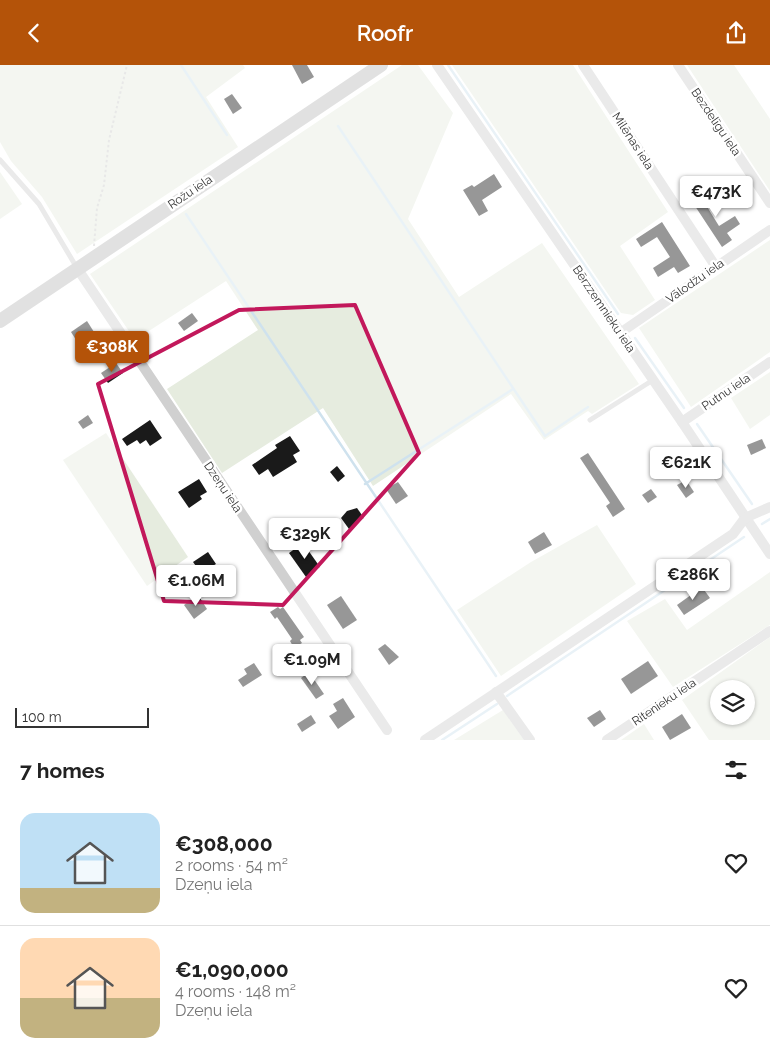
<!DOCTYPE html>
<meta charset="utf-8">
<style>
body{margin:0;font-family:Raleway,sans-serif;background:#f2f2f2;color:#222;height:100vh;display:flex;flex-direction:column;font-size:19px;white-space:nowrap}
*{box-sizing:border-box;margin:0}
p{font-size:16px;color:#767676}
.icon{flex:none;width:28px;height:28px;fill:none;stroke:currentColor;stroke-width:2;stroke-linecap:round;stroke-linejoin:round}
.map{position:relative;height:675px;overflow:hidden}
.sheet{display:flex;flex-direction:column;background:#fff;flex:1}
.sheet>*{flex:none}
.controls{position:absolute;left:710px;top:615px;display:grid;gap:10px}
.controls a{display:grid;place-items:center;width:45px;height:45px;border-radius:50%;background:#fff;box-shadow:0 1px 4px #0004;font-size:25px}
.scale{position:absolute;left:15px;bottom:12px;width:134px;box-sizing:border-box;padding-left:5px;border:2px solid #333;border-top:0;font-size:14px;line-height:18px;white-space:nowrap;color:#333;-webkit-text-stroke:4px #fff;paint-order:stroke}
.price{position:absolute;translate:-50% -42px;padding:0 11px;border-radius:5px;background:#fff;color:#222;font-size:16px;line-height:32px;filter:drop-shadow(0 1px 2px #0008)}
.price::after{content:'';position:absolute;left:50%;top:30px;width:15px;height:11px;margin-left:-8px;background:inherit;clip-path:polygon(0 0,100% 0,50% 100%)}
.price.selected{background:#b45309;color:#fff}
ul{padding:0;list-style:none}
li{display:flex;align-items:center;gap:15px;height:125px;padding:0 20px}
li+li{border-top:1px solid #e0e0e0}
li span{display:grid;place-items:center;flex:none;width:140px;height:100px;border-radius:15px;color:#555}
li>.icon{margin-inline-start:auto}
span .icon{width:60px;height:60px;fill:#fffc;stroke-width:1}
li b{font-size:21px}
h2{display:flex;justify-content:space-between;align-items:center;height:60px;padding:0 20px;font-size:21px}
header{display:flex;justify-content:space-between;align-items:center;height:65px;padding:0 20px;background:#b45309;color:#fff;font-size:22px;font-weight:600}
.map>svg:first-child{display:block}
.green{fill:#e6ecdf;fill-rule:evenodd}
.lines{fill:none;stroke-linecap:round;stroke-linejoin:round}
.stream{stroke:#cfe2ee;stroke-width:2.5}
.building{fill:#1a1a1a}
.path{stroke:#cdcdcd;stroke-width:2;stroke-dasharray:2.5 2.5;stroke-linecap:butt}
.lane{stroke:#d0d0d0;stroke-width:5}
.street{stroke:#d0d0d0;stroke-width:10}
.secondary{stroke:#bdbdbd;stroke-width:14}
.marked{fill:none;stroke:#c2185b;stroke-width:4;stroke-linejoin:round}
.labels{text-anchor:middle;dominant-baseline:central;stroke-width:5;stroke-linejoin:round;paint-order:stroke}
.street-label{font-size:12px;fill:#333;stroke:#fff}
</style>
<header><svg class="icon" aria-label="back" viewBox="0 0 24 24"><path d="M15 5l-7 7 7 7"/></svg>Roofr<svg class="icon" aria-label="share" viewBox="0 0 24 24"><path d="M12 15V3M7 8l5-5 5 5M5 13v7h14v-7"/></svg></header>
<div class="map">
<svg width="770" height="675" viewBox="0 0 770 675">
<rect width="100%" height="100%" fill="#fff"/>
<g class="green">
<polygon points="0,0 243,0 245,3 206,32 238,82 77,189 42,132 11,96 0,77"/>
<polygon points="402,0 418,0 453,48 408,154 459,232 542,178 639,319 592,349 588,346 544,375 511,329 373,421 323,343 222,408 167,324 258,265 226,216 135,275 90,209"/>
<polygon points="452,0 573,0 668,147 620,181 655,235 633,250 621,248"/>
<polygon points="687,0 734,0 770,54 770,126"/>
<polygon points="0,107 22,139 0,154"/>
<polygon points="770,175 770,287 691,342 639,263"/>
<polygon points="770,307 770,350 750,364 731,333"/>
<polygon points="106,368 188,492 147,521 63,395"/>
<polygon points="597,460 636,519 501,611 457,545 531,497"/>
<polygon points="770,507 770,560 673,622 627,556 665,534 687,565"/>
<path d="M770 572V675H709L682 635ZM719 624H746V651H719Z"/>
<polygon points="503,645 524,675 454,675"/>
<polygon points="644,659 654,675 621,675"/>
</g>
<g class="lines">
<g class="stream">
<polyline points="181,0 227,70"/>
<polyline points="448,0 618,249"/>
<polyline points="338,61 545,371 588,342"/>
<polyline points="186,149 496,611"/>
<polyline points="635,273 684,343"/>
<polyline points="697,359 752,439"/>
<polyline points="365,419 513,324"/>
<polyline points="762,459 770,454"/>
<polyline points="507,631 744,472"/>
<polyline points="442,675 497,639"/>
</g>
</g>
<g class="building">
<polygon points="292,0 307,0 314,12 302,19"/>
<polygon points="232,29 242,43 233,49 224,34"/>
<polygon points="494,109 502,122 482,135 488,146 479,151 463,125 472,120 474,122"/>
<polygon points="717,123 722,130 706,140 719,161 735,151 740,159 727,168 732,175 722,182 693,138"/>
<polygon points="662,157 690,201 678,208 674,202 658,212 653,203 670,192 657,172 641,182 636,174"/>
<polygon points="192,248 198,256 184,266 178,258"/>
<polygon points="87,256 94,267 78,278 71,267"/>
<polygon points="116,298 123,308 108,318 101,308"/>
<polygon points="88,350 93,358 83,364 78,357"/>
<polygon points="150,355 162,373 150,381 146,375 140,379 137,375 127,381 122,374"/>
<polygon points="290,371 300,386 293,390 297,397 273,412 268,404 259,410 252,400 277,383 275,380"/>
<polygon points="762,374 766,383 751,390 747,380"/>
<polygon points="588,388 625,444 613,452 606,441 610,438 580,393"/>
<polygon points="337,401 345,411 338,417 330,407"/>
<polygon points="199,414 207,427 200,431 202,434 189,443 178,427"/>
<polygon points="686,415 694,427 686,433 677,420"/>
<polygon points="398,417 408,431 396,439 386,424"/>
<polygon points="651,424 657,432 648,438 642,430"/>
<polygon points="357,443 364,453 349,464 341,453 347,446"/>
<polygon points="544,467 552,480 535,489 528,477"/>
<polygon points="303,478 320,502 306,512 289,488"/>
<polygon points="208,487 216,499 201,508 193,497"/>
<polygon points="702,522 710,533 684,550 677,540"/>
<polygon points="198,530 207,544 194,554 184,540"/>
<polygon points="341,531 357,555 343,564 327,540"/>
<polygon points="278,542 280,544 283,542 304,572 300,575 302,578 294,583 290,576 292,574 277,552 275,554 270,547"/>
<polygon points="385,579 399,592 389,600 378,584"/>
<polygon points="648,596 658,611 631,629 621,614"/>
<polygon points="254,598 262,610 243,622 238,615 247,609 244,604"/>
<polygon points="309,607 324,629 316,634 301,613"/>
<polygon points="343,633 355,652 338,664 329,651 337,646 333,639"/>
<polygon points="600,645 606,654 594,662 587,653"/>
<polygon points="682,649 691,663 670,675 662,662"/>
<polygon points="311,650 316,658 302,667 297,659"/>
</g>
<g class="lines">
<polyline class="path" points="94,181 97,143 104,120 109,75 127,0"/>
<g class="lane">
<polyline points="0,95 39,139 77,203"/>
<polyline points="590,355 653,315"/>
</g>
<g class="street">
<polyline points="437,0 682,357 770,489"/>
<polyline points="583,0 716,202"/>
<polyline points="678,0 770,138"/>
<polyline points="77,203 387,665"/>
<polyline points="620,268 770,165"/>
<polyline points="682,357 770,297"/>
<polyline points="496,627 530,675"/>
<polyline points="425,675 733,469 745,453 770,442"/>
<polyline points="607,675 770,566"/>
</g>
<polyline class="secondary" points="0,256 381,0"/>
</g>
<path d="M0 0H770V675H0ZM355 240 419 388 283 540 164 536 98 319 239 245Z" fill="#fff" fill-opacity=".55" fill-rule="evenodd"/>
<path class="marked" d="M355 240 419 388 283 540 164 536 98 319 239 245Z"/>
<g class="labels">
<g class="street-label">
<text transform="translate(716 57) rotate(56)">Bezdelīgu iela</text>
<text transform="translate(633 76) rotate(57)">Milēnas iela</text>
<text transform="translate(190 127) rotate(-34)">Rožu iela</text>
<text transform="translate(695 216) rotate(-35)">Vālodžu iela</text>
<text transform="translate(604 244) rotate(56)">Bērzzemnieku iela</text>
<text transform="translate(726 327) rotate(-34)">Putnu iela</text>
<text transform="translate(223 422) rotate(56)">Dzeņu iela</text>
<text transform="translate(664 637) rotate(-34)">Ritenieku iela</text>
</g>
</g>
</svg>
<div class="controls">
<a><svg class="icon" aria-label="layers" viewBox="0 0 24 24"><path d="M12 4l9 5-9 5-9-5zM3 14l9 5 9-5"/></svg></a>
</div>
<div class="scale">100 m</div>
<b class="price" style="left:716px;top:153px">€473K</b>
<b class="price selected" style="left:112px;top:308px">€308K</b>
<b class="price" style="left:686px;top:424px">€621K</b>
<b class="price" style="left:305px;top:495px">€329K</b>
<b class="price" style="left:693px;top:536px">€286K</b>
<b class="price" style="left:196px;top:542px">€1.06M</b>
<b class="price" style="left:312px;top:621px">€1.09M</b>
</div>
<section class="sheet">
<h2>7 homes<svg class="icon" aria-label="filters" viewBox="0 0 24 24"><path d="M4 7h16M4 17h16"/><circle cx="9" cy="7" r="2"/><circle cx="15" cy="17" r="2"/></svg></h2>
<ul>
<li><span style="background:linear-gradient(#bfe0f5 75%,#c2b280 0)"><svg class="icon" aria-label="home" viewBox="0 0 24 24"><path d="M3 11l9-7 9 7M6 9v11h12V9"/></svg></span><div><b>€308,000</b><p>2 rooms · 54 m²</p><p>Dzeņu iela</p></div><svg class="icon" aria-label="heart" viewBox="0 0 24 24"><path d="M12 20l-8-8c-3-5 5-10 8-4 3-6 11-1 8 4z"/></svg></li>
<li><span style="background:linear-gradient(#ffd9b3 60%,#c2b280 0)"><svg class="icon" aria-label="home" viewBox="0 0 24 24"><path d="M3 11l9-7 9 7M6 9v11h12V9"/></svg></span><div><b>€1,090,000</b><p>4 rooms · 148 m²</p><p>Dzeņu iela</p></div><svg class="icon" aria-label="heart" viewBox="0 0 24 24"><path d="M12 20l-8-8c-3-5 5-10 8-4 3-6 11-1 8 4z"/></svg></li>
</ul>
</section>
